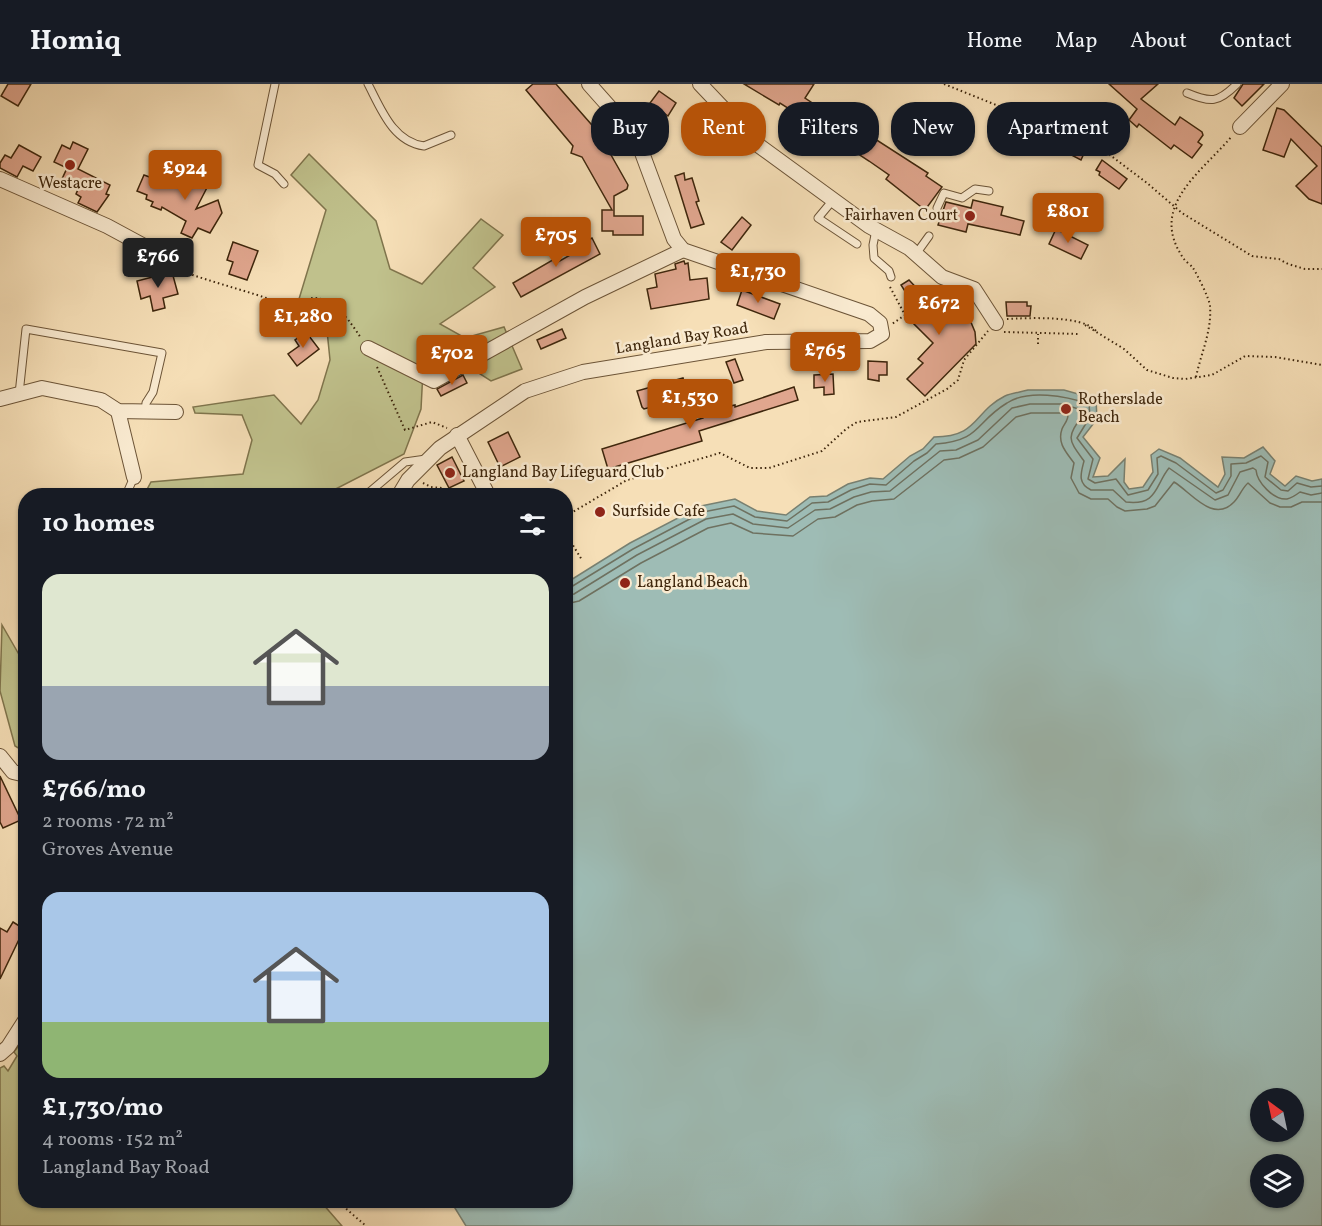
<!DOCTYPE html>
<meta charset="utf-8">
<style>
body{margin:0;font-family:Vollkorn,serif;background:#20242c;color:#f1f3f6;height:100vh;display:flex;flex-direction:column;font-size:22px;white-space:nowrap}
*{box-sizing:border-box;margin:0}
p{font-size:20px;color:#9ea1a6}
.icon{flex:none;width:33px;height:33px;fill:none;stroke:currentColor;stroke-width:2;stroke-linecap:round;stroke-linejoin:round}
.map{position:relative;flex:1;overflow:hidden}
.details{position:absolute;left:18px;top:404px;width:555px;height:720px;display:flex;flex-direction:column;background:#171b24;border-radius:24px;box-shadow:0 2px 4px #0004}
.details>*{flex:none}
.guide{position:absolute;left:591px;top:18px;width:570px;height:54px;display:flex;gap:12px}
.needle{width:39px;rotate:327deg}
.controls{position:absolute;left:1250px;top:1004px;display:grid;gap:12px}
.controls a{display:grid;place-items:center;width:54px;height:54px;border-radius:50%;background:#171b24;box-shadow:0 2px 4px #0004;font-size:30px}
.price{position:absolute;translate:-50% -51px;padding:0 14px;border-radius:6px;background:#b45309;color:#fff;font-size:20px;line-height:39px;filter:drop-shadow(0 2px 3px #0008)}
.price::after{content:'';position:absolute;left:50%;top:36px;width:18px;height:14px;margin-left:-9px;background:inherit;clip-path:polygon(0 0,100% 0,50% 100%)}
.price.on{background:#222;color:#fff}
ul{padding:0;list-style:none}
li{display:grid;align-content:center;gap:12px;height:318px;padding:0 24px}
li span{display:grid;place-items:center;height:186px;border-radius:18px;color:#555}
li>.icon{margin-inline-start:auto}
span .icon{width:108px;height:108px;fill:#fffc;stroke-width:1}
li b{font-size:26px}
h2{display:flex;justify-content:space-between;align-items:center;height:72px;padding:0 24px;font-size:26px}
.pill{padding:0 21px;border-radius:24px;background:#171b24;box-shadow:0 2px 4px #0004;font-size:21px;line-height:54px}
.pill.on{background:#b45309;color:#fff}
header{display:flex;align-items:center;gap:36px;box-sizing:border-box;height:84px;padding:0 30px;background:#171b24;border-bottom:2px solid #363941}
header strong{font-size:28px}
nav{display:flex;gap:33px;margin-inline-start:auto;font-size:21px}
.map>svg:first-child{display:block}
.green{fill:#c0c18c;stroke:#7f744c;stroke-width:1.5}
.water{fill:#9ebcb5;stroke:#788071;stroke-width:1.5;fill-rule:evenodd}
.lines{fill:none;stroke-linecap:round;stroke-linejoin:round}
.shore{stroke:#6e7160;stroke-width:1.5}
.building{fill:#e0a68e;stroke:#3e260c;stroke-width:1.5}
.lane-casing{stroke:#6c5437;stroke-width:9}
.street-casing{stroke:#6c5437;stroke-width:16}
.path{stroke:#3e260c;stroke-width:2;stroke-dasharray:1.5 3;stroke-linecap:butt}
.lane{stroke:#f9ead0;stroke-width:7}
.street{stroke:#f9ead0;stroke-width:14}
.poi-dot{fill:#8f2418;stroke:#f9ead0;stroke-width:2}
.labels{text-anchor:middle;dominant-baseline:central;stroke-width:5;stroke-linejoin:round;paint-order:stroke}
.poi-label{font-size:16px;fill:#3e260c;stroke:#f9ead0;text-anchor:start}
.street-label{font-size:16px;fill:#3e260c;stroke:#f9ead0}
</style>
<header>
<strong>Homiq</strong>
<nav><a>Home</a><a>Map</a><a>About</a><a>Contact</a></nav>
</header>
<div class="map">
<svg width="1322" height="1142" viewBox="0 0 1322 1142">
<rect width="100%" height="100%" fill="#f6dfb7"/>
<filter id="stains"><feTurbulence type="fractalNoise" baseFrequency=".00333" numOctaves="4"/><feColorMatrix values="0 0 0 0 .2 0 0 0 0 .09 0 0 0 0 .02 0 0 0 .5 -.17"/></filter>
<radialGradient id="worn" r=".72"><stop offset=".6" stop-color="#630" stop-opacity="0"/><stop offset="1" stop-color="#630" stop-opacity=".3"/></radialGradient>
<g class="green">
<polygon points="309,70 376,137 390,185 422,200 481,135 503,151 473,184 495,203 440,240 465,254 504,243 522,285 491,297 457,275 423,287 421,325 404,370 324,411 144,411 151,398 243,390 252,356 242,331 195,329 193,323 274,311 301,340 318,316 330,276 326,237 299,215 326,126 291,91"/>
<polygon points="2,541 25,581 25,668 15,662 0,607"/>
<polygon points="25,953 26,1116 311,1116 322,1119 342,1142 0,1142 0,984 4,982 8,987 17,972 14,968"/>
</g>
<path class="water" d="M1028 306H1064L1096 315 1097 335 1083 353 1100 374 1093 393 1108 392 1125 375 1124 398 1129 405 1143 403 1153 388 1151 371 1159 365 1180 374 1218 403 1225 390 1222 373 1244 374 1263 363 1275 377 1270 390 1285 402 1296 392 1312 397 1322 395V1142H466L450 1116H566V499L630 459 701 422 735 415 757 427 786 431 810 413 827 412 848 400 870 394 883 395 910 372 923 365 934 353C979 353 973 328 1005 312 1012 309 1021 308 1028 306ZM1260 1014H1293V1047H1260ZM1260 1080H1293V1113H1260Z"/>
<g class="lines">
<g class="shore">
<path d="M566 504 571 503 633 465 703 428 734 422 755 433 787 437 812 419 828 418 851 406 870 400 886 401 914 377 927 369 936 360C982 356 974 339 1007 319 1028 305 1066 312 1089 320L1090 333 1077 354 1093 375 1088 395 1095 399 1116 395 1128 411 1148 406 1158 390 1157 374 1161 372 1176 379 1216 409 1223 406 1231 392V380L1246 379 1261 372 1268 378 1265 393 1281 406 1288 407 1297 399 1311 403 1322 402"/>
<path d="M566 511 574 510 637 471 706 435 733 430 753 440 788 444 815 426 830 425 854 413 871 408 890 407 940 367 956 366 978 356 1012 324 1030 320H1062L1082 326 1083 331C1066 354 1068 355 1084 377 1081 389 1077 399 1091 406H1113L1126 418C1158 422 1155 401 1169 384L1215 416 1228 411 1240 388 1253 384 1256 386C1257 398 1273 416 1287 415 1292 414 1296 411 1300 408L1311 411 1322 409"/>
<path d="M566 520 579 517 641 479 708 444 731 439 753 449 793 452 818 435 835 433 857 421 872 417 894 415 944 376 959 374 983 363 1016 333 1031 329H1061L1068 331C1068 337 1064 340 1062 345 1057 359 1066 368 1074 379L1071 394 1079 409 1091 415H1108L1117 423 1125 427 1147 425 1155 422 1174 398C1191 408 1213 440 1234 418 1240 412 1242 404 1248 399L1270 419 1280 423H1291L1302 418H1322"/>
</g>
</g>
<g class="building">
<polygon points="8,0 31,0 18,22 1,12"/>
<polygon points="533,0 556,0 598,48 628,101 627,105 614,112 614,132 643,132 643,151 613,151 613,147 602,147 602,126 612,126 582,73 571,69 573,62 526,6"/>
<polygon points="744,0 814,0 805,14 832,32 837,26 867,47 870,44 878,50 875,55 928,89 926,92 942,103 925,126 886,95 889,91 869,77 816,42 814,45 800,36 802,33 780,19 779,21"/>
<polygon points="1109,0 1158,0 1141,15 1175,41 1180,33 1202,48 1203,51 1198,58 1202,61 1192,74 1174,61 1171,65 1139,40 1137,43 1129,36 1137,25"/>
<polygon points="1243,0 1264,0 1242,22 1234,14"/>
<polygon points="659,7 676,19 668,32 650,19"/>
<polygon points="1087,24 1090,30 1114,34 1109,50 1080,45 1073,32"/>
<polygon points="1277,24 1284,26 1322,63 1322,120 1309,115 1296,102 1317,82 1291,55 1284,73 1263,66"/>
<polygon points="1057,52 1085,67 1081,76 1052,61"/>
<polygon points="73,58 88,65 78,85 110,101 106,110 109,111 97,128 78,119 81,113 76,110 79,103 62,95 67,84 54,78 62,61 70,65"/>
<polygon points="19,61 41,73 33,87 23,82 17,93 0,84 0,79 5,71 11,74"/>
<polygon points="1102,76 1127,95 1119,105 1099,91 1100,88 1096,86"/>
<polygon points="196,81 209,87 207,92 212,94 196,125 218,116 222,129 210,149 198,144 192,154 181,149 186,137 162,123 161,126 151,122 153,118 146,115 147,111 137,107 144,91 185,106"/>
<polygon points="684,89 685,96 692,94 699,117 696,118 704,140 691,144 675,92"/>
<polygon points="973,116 1003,123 1001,131 1024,137 1020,151 968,140 966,148 938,141 946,118 971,124"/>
<polygon points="742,133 751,141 732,166 721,158"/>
<polygon points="1056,145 1088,161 1081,175 1049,160"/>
<polygon points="592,154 600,170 521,213 513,199 556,174 558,178 579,166 577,162"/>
<polygon points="233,158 258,167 247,196 229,190 233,178 227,176"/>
<polygon points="684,177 685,180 688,179 690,196 707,194 709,215 651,225 647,205 657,203 655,190 676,185 675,180"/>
<polygon points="172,188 178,210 163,214 165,224 153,227 150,212 141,215 137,197"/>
<polygon points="909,196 926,214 933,207 948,212 970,236 975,248 976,260 925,312 907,295 923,279 918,275 933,259 914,240 918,237 912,231 917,226 901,201"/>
<polygon points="742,206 780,220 774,235 737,221"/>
<polygon points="1006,218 1027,218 1027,222 1031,222 1030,232 1007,232"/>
<polygon points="562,245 566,254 541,265 537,256"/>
<polygon points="306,248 319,265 297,282 288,270 299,262 295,256"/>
<polygon points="735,275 743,296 734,299 726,278"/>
<polygon points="868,277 887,278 887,291 879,291 879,297 868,295"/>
<polygon points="833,290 834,310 824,311 824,303 814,304 814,291"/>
<polygon points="463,291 467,299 441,312 437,305"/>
<polygon points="683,294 688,313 644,325 642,323 637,307"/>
<polygon points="794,303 798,316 699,347 702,357 608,385 602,365 703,334 700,323 711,320 712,326 735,321 735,323"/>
<polygon points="508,348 520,373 500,383 488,358"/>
<polygon points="452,373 464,397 449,404 437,381"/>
<polygon points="0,692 21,736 3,744 0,738"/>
<polygon points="13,838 24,845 0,895 0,844 7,848"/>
</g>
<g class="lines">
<g class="lane-casing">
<g id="lane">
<polyline points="275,0 258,81 275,90 284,100"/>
<path d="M368 0C381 25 393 58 424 62L451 51"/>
<path d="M1187 9C1211 19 1218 19 1237 0"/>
<polyline points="833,116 818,134 857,160"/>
<polyline points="937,124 944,109 962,114 975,105 989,107"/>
<polyline points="876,146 873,161 874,174 889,187 891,193"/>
<polyline points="916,170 929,152"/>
<polyline points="19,310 26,245 162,269 153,308 146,319 145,328"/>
<polyline points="126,411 134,393"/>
<polyline points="366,411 405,378 426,375"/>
</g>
</g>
<g class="street-casing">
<g id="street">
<polyline points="700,0 758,61 869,142 909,164 942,193 974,205 996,239"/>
<polyline points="1240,43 1282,0"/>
<polyline points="0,95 107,142 157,169"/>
<polyline points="368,264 434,297 585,213 683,166"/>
<polyline points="0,315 42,304 101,316 118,327 176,328"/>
<polyline points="118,327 134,393"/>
<polyline points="457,351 488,411"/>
<polyline points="399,411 408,396 440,364 525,307 583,288 766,258 870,257 882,250 880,239 869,230 683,166 674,155 641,66 629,45 589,0"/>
<polyline points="0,672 13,688 26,691"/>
<polyline points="0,970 8,963 26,935"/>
</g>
</g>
<g class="path">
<polyline points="944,0 1098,62 1147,99 1182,129 1252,172 1279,175 1288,180 1305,185 1322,185"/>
<path d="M171 183C211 199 251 207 291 223 298 220 306 214 314 214 335 214 351 239 361 254"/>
<polyline points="890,203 905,231 892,240"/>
<polyline points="314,225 324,215"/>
<path d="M1007 235C1027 234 1083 231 1096 247"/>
<polyline points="1085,241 1124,265 1147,286 1173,294 1185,295 1212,291 1245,272 1275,273 1322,281"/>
<polyline points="1004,248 1080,250"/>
<polyline points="1038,260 1038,250"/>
<polyline points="377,283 405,346 432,338 447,344"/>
<path d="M1196 293C1201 269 1212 247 1210 222 1210 216 1197 190 1193 184 1191 181 1186 178 1184 175 1147 123 1201 89 1232 52"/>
<polyline points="423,399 431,403 442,404 441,411"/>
<polyline points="566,432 627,396 720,369 750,384 769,384 822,367 846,345 857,338 896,333 947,305 958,296 964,276 988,247"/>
<polyline points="566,448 569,446"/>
<polyline points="566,450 582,476"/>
<polyline points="336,1116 366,1142"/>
</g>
<use href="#lane" class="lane"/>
<use href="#street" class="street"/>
</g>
<g class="poi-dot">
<circle cx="70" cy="81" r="6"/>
<circle cx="970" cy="132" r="6"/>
<circle cx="1066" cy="325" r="6"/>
<circle cx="450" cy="389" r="6"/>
<circle cx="600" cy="428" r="6"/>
<circle cx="625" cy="499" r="6"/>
</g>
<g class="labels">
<g class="poi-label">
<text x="70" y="100" text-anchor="middle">Westacre</text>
<text x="958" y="132" text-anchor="end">Fairhaven Court</text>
<text x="1078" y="316">Rotherslade<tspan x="1078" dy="18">Beach</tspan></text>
<text x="462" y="389">Langland Bay Lifeguard Club</text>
<text x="612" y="428">Surfside Cafe</text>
<text x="637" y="499">Langland Beach</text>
</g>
<g class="street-label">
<text transform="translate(682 255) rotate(-9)">Langland Bay Road</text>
</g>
</g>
<rect width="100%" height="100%" filter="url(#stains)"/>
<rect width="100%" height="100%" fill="url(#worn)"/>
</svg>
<div class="controls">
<a><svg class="needle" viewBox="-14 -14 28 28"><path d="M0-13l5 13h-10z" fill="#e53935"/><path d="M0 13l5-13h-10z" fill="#9ea1a6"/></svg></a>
<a><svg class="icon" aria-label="layers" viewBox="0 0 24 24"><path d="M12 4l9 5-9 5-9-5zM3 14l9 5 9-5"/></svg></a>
</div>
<b class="price" style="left:185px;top:117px">£924</b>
<b class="price" style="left:1068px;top:160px">£801</b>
<b class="price" style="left:556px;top:184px">£705</b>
<b class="price on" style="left:158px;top:205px">£766</b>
<b class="price" style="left:758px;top:220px">£1,730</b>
<b class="price" style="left:939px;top:252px">£672</b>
<b class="price" style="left:303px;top:265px">£1,280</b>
<b class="price" style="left:825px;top:299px">£765</b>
<b class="price" style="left:452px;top:302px">£702</b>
<b class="price" style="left:690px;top:346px">£1,530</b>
<div class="guide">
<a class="pill">Buy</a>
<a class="pill on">Rent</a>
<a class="pill">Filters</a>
<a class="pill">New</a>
<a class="pill">Apartment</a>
</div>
<section class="details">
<h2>10 homes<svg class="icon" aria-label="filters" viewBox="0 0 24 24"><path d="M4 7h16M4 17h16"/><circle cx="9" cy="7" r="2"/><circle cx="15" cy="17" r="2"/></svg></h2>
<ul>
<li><span style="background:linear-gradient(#dfe7d0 60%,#9aa5b1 0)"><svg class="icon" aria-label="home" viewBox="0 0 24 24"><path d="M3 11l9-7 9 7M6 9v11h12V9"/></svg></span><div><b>£766/mo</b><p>2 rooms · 72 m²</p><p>Groves Avenue</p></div></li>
<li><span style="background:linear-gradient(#a9c7e8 70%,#8fb573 0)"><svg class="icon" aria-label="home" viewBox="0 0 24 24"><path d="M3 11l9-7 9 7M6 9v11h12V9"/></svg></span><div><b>£1,730/mo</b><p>4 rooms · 152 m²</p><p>Langland Bay Road</p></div></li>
</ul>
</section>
</div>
